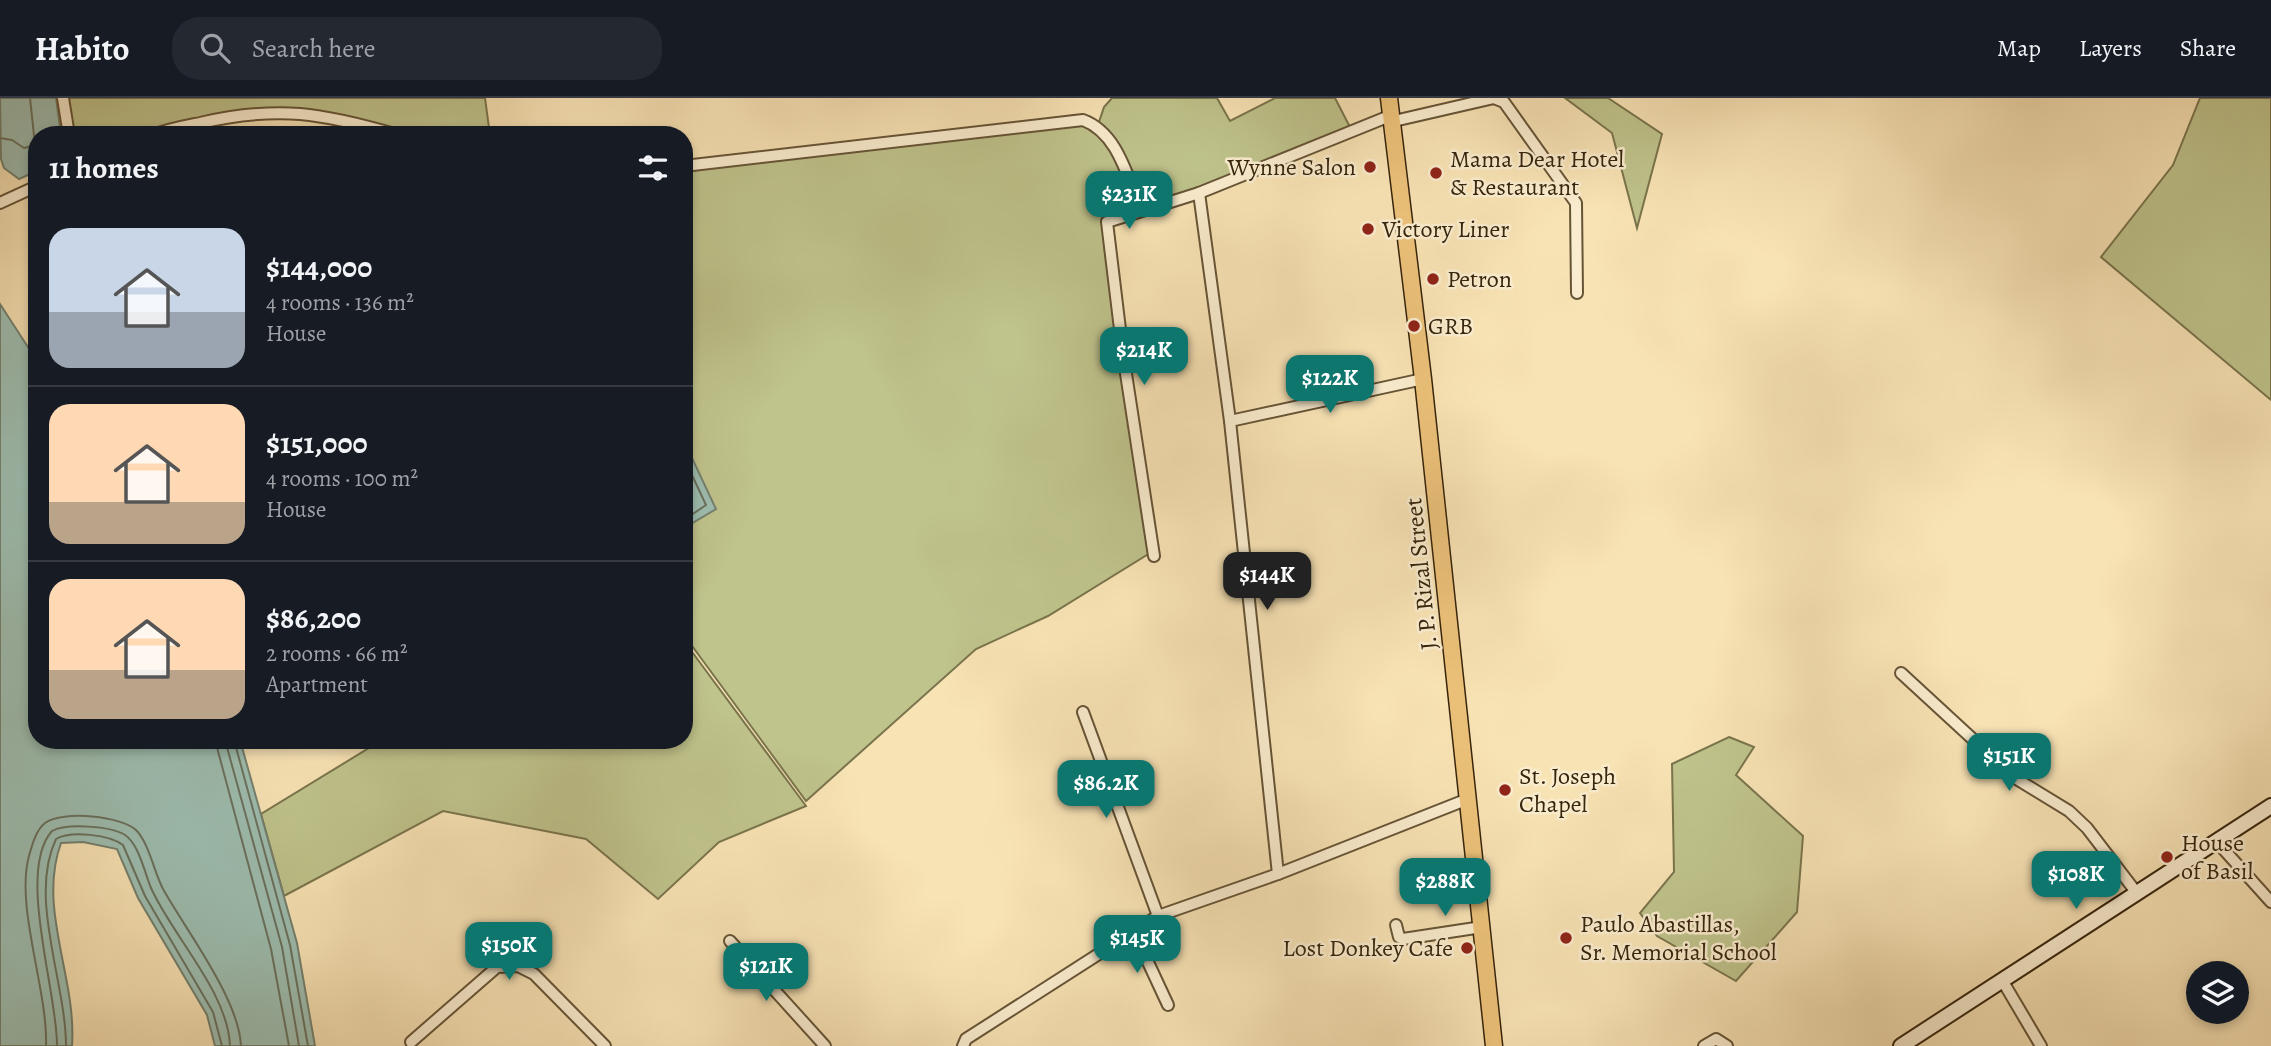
<!DOCTYPE html>
<meta charset="utf-8">
<style>
body{margin:0;font-family:Alegreya,serif;background:#242831;color:#f1f3f6;height:100vh;display:flex;flex-direction:column;font-size:26px;white-space:nowrap}
*{box-sizing:border-box;margin:0}
p{font-size:23px;color:#9ea1a6}
.icon{flex:none;width:38px;height:38px;fill:none;stroke:currentColor;stroke-width:2;stroke-linecap:round;stroke-linejoin:round}
.map{position:relative;flex:1;overflow:hidden}
.drawer{position:absolute;left:28px;top:28px;width:665px;height:623px;display:flex;flex-direction:column;background:#171b24;border-radius:28px;box-shadow:0 4px 10px #0003}
.drawer>*{flex:none}
.fabs{position:absolute;left:2186px;top:863px;display:grid;gap:14px}
.fabs a{display:grid;place-items:center;width:63px;height:63px;border-radius:50%;background:#171b24;box-shadow:0 4px 10px #0003;font-size:35px}
.price{position:absolute;translate:-50% -60px;padding:0 16px;border-radius:14px;background:#0f766e;color:#fff;font-size:23px;line-height:46px;filter:drop-shadow(0 2px 4px #0008)}
.price::after{content:'';position:absolute;left:50%;top:42px;width:21px;height:16px;margin-left:-10px;background:inherit;clip-path:polygon(0 0,100% 0,50% 100%)}
.price.active{background:#222;color:#fff}
ul{padding:0;list-style:none}
li{display:flex;align-items:center;gap:21px;height:175px;padding:0 21px}
li+li{border-top:2px solid #363941}
li span{display:grid;place-items:center;flex:none;width:196px;height:140px;border-radius:21px;color:#555}
li>.icon{margin-inline-start:auto}
span .icon{width:84px;height:84px;fill:#fffc;stroke-width:1}
li b{font-size:30px}
h2{display:flex;justify-content:space-between;align-items:center;height:84px;padding:0 21px;font-size:30px}
header{display:flex;align-items:center;gap:42px;box-sizing:border-box;height:98px;padding:0 35px;background:#171b24;border-bottom:2px solid #363941}
header strong{font-size:33px}
nav{display:flex;gap:38px;margin-inline-start:auto;font-size:24px}
.search{width:490px;height:63px;background:#242831;display:flex;align-items:center;gap:18px;box-sizing:border-box;padding:0 24px;border-radius:28px;color:#9ea1a6;font-size:26px}
.map>svg:first-child{display:block}
.green{fill:#bfc38c;stroke:#7a744c;stroke-width:2}
.water{fill:#9dbeb1;stroke:#74806f;stroke-width:2}
.lines{fill:none;stroke-linecap:round;stroke-linejoin:round}
.shore{stroke:#6a715e;stroke-width:2}
.street-casing{stroke:#665436;stroke-width:14}
.secondary-casing{stroke:#36240c;stroke-width:18}
.primary-casing{stroke:#36240c;stroke-width:19}
.street{stroke:#faedcf;stroke-width:10}
.secondary{stroke:#faedcf;stroke-width:14}
.primary{stroke:#ecc27a;stroke-width:16}
.poi-dot{fill:#8f2418;stroke:#faedcf;stroke-width:2.5}
.labels{text-anchor:middle;dominant-baseline:central;stroke-width:5;stroke-linejoin:round;paint-order:stroke}
.poi-label{font-size:24px;fill:#36240c;stroke:#faedcf;text-anchor:start}
.street-label{font-size:24px;fill:#36240c;stroke:#faedcf}
</style>
<header>
<strong>Habito</strong>
<div class="search"><svg class="icon" aria-label="search" viewBox="0 0 24 24"><circle cx="10" cy="10" r="6"/><path d="M15 15l6 6"/></svg>Search here</div>
<nav><a>Map</a><a>Layers</a><a>Share</a></nav>
</header>
<div class="map">
<svg width="2271" height="948" viewBox="0 0 2271 948">
<rect width="100%" height="100%" fill="#f8e3b5"/>
<filter id="stains"><feTurbulence type="fractalNoise" baseFrequency=".00286" numOctaves="4"/><feColorMatrix values="0 0 0 0 .2 0 0 0 0 .09 0 0 0 0 .02 0 0 0 .5 -.17"/></filter>
<radialGradient id="worn" r=".72"><stop offset=".6" stop-color="#630" stop-opacity="0"/><stop offset="1" stop-color="#630" stop-opacity=".3"/></radialGradient>
<g class="green">
<polygon points="56,0 485,0 490,37 398,37 294,13 153,37 61,37"/>
<polygon points="1112,0 1217,0 1230,23 1275,0 1335,0 1352,33 1141,111 1098,27 1104,9"/>
<polygon points="1565,0 1608,0 1662,36 1637,130 1612,35"/>
<polygon points="2200,0 2271,0 2271,302 2101,159 2173,67"/>
<path d="M1079 25C1114 38 1123 82 1137 114L1104 126 1150 455 1048 518 976 551 806 703 684 537V71Z"/>
<polygon points="684,543 806,708 719,744 658,801 586,741 443,713 284,798 261,716 382,642 684,642"/>
<polygon points="1729,639 1754,649 1736,677 1803,738 1797,814 1736,883 1657,838 1640,815 1674,774 1672,666"/>
</g>
<g class="water">
<polygon points="0,0 56,0 61,37 37,37 37,73 19,81 4,70 1,61"/>
<path d="M0 206 37 263V642H240L297 845 315 948H215L207 917 138 800 117 751 83 744 61 745C37 811 77 880 72 948H0Z"/>
<polygon points="684,343 716,411 684,430"/>
</g>
<g class="lines">
<g class="shore">
<polyline points="0,40 12,42 24,50 35,47 30,0"/>
<polyline points="684,360 706,407 684,422"/>
<polyline points="215,642 271,851 289,948"/>
<polyline points="225,642 282,849 299,948"/>
<polyline points="234,642 290,847 308,948"/>
<path d="M46 948C48 892 15 809 29 758 32 747 36 732 45 725 62 712 123 718 137 733 150 748 154 774 163 791 187 834 239 901 241 948"/>
<path d="M57 948C58 896 16 773 52 733 66 725 111 728 125 737 139 746 145 776 151 790 173 839 228 894 230 948"/>
<path d="M66 948C66 884 28 800 56 741 71 732 110 737 123 747L145 798 213 914 222 948"/>
</g>
<g class="street-casing">
<g id="street">
<polyline points="63,0 69,37"/>
<polyline points="1394,23 1494,0 1504,4 1576,105 1577,195"/>
<path d="M153 37C168 31 185 28 200 25 279 7 322 15 398 37"/>
<path d="M684 68 1083 22C1118 35 1127 79 1141 111"/>
<polyline points="1199,95 1230,323 1278,776 1468,701"/>
<polyline points="0,105 37,88"/>
<polyline points="1230,323 1423,281"/>
<polyline points="1154,458 1123,256 1107,124 1199,95 1392,17"/>
<polyline points="1901,575 2015,680 2069,713 2087,730 2136,794"/>
<polyline points="1083,614 1158,818"/>
<polyline points="2217,744 2271,804"/>
<polyline points="1396,827 1399,839 1403,841 1482,829"/>
<polyline points="1134,834 1168,907"/>
<polyline points="730,843 825,948"/>
<polyline points="2002,882 2041,948"/>
<polyline points="411,944 497,869 518,868 534,876 605,948"/>
<polyline points="963,948 966,941 1158,818 1278,776"/>
<polyline points="1704,948 1716,941 1727,948"/>
</g>
</g>
<g class="secondary-casing">
<polyline id="secondary" points="1901,948 2271,708"/>
</g>
<g class="primary-casing">
<polyline id="primary" points="1389,0 1423,281 1494,948"/>
</g>
<use href="#street" class="street"/>
<use href="#secondary" class="secondary"/>
<use href="#primary" class="primary"/>
</g>
<g class="poi-dot">
<circle cx="1370" cy="69" r="7"/>
<circle cx="1436" cy="75" r="7"/>
<circle cx="1368" cy="131" r="7"/>
<circle cx="1433" cy="181" r="7"/>
<circle cx="1414" cy="228" r="7"/>
<circle cx="1505" cy="692" r="7"/>
<circle cx="2167" cy="759" r="7"/>
<circle cx="1566" cy="840" r="7"/>
<circle cx="1467" cy="850" r="7"/>
</g>
<g class="labels">
<g class="poi-label">
<text x="1450" y="61">Mama Dear Hotel<tspan x="1450" dy="28">&amp; Restaurant</tspan></text>
<text x="1356" y="69" text-anchor="end">Wynne Salon</text>
<text x="1382" y="131">Victory Liner</text>
<text x="1447" y="181">Petron</text>
<text x="1428" y="228">GRB</text>
<text x="1519" y="678">St. Joseph<tspan x="1519" dy="28">Chapel</tspan></text>
<text x="2181" y="745">House<tspan x="2181" dy="28">of Basil</tspan></text>
<text x="1580" y="826">Paulo Abastillas,<tspan x="1580" dy="28">Sr. Memorial School</tspan></text>
<text x="1453" y="850" text-anchor="end">Lost Donkey Cafe</text>
</g>
<g class="street-label">
<text transform="translate(1421 476) rotate(-96)">J. P. Rizal Street</text>
</g>
</g>
<rect width="100%" height="100%" filter="url(#stains)"/>
<rect width="100%" height="100%" fill="url(#worn)"/>
</svg>
<div class="fabs">
<a><svg class="icon" aria-label="layers" viewBox="0 0 24 24"><path d="M12 4l9 5-9 5-9-5zM3 14l9 5 9-5"/></svg></a>
</div>
<b class="price" style="left:1129px;top:133px">$231K</b>
<b class="price" style="left:1144px;top:289px">$214K</b>
<b class="price" style="left:1330px;top:317px">$122K</b>
<b class="price active" style="left:1267px;top:514px">$144K</b>
<b class="price" style="left:2009px;top:695px">$151K</b>
<b class="price" style="left:1106px;top:722px">$86.2K</b>
<b class="price" style="left:2076px;top:813px">$108K</b>
<b class="price" style="left:1445px;top:820px">$288K</b>
<b class="price" style="left:1137px;top:877px">$145K</b>
<b class="price" style="left:509px;top:884px">$150K</b>
<b class="price" style="left:766px;top:905px">$121K</b>
<section class="drawer">
<h2>11 homes<svg class="icon" aria-label="filters" viewBox="0 0 24 24"><path d="M4 7h16M4 17h16"/><circle cx="9" cy="7" r="2"/><circle cx="15" cy="17" r="2"/></svg></h2>
<ul>
<li><span style="background:linear-gradient(#c9d6e8 60%,#9aa5b1 0)"><svg class="icon" aria-label="home" viewBox="0 0 24 24"><path d="M3 11l9-7 9 7M6 9v11h12V9"/></svg></span><div><b>$144,000</b><p>4 rooms · 136 m²</p><p>House</p></div></li>
<li><span style="background:linear-gradient(#ffd9b3 70%,#b9a48a 0)"><svg class="icon" aria-label="home" viewBox="0 0 24 24"><path d="M3 11l9-7 9 7M6 9v11h12V9"/></svg></span><div><b>$151,000</b><p>4 rooms · 100 m²</p><p>House</p></div></li>
<li><span style="background:linear-gradient(#ffd9b3 65%,#b9a48a 0)"><svg class="icon" aria-label="home" viewBox="0 0 24 24"><path d="M3 11l9-7 9 7M6 9v11h12V9"/></svg></span><div><b>$86,200</b><p>2 rooms · 66 m²</p><p>Apartment</p></div></li>
</ul>
</section>
</div>
